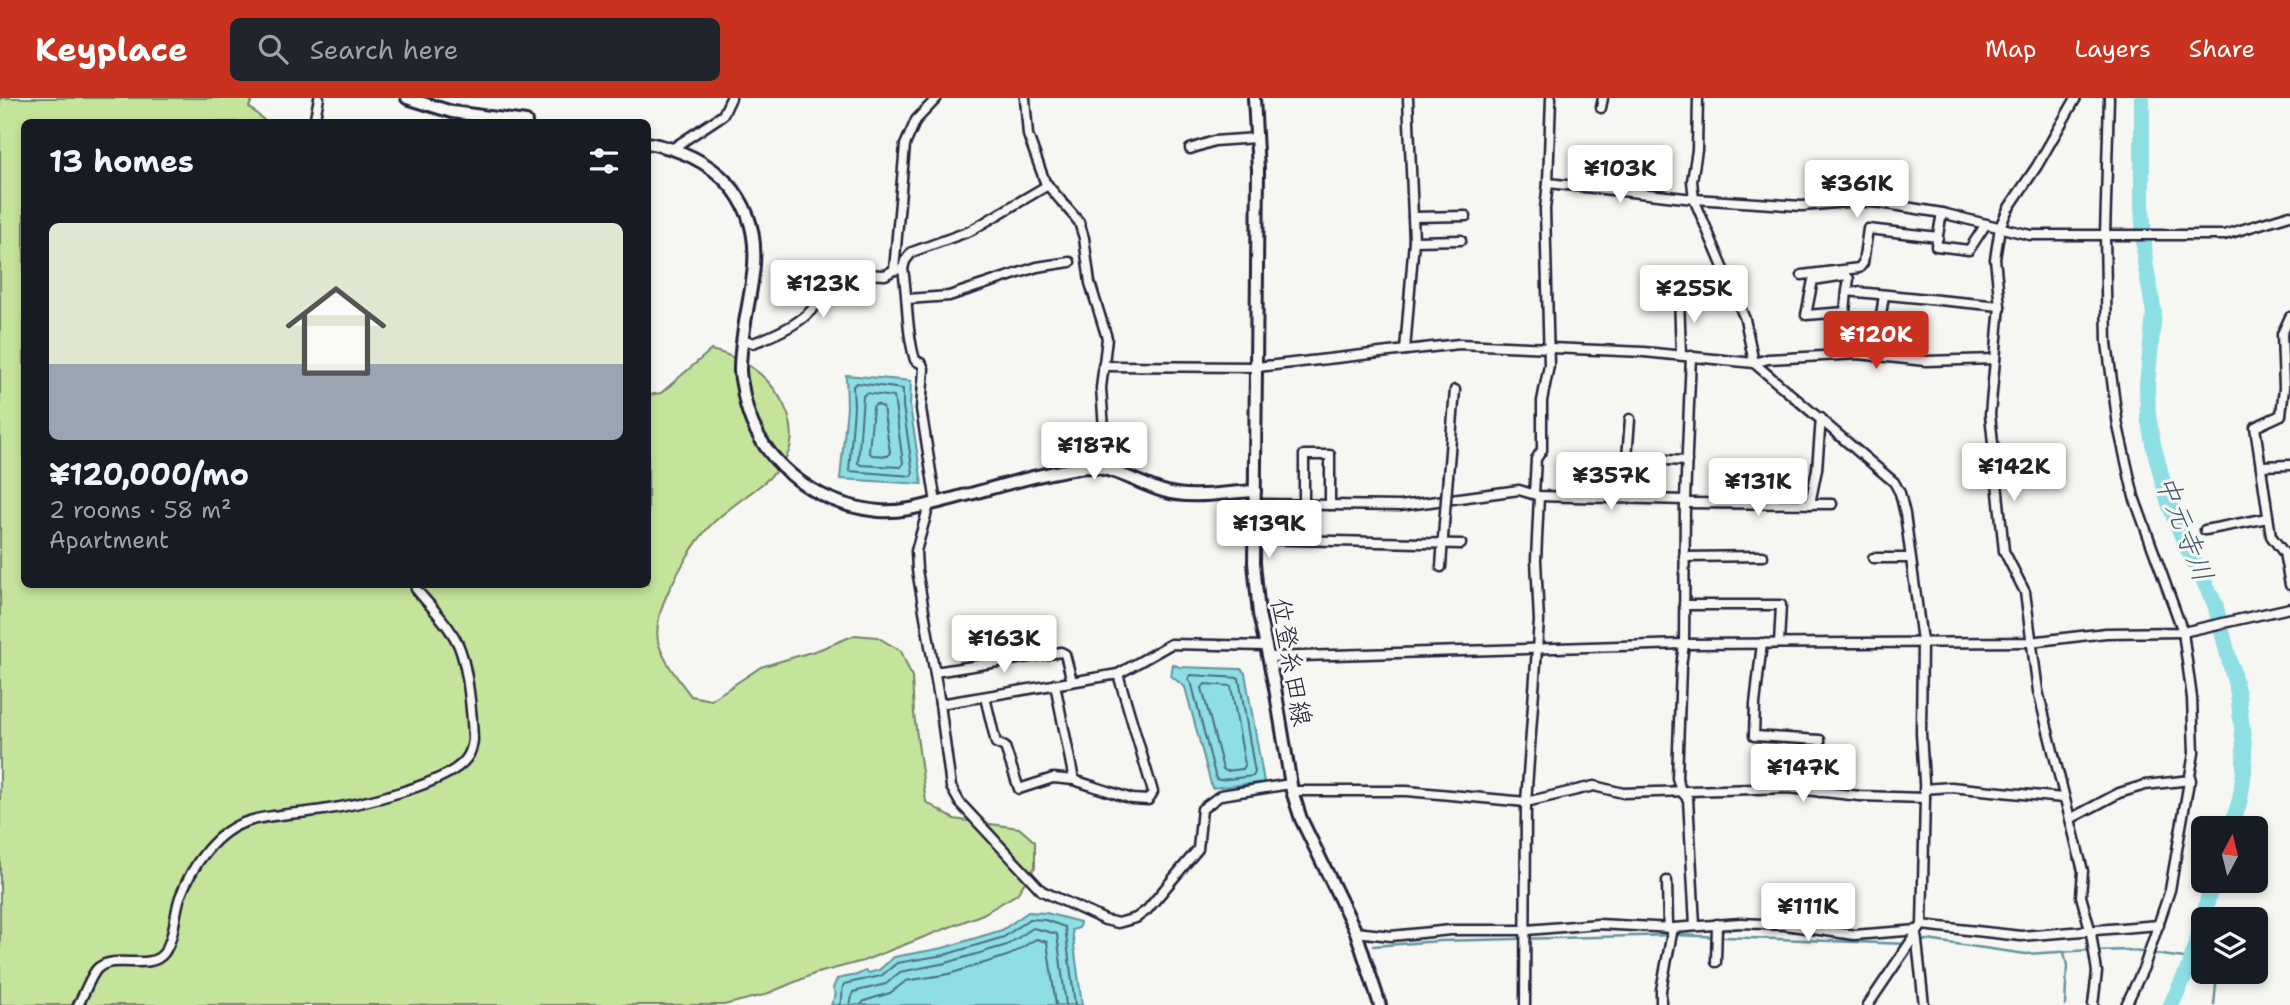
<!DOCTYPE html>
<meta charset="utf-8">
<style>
body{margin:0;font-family:"Shantell Sans","Klee One",sans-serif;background:#20242c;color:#f1f3f6;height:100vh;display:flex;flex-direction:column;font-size:26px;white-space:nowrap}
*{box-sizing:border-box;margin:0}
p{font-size:23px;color:#9ea1a6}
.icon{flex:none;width:38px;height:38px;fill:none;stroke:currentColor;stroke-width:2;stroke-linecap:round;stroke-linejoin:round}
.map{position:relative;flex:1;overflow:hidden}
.drawer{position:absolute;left:21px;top:21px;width:630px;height:469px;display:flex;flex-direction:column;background:#171b24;border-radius:10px;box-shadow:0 4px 10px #0003}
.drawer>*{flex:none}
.needle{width:46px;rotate:7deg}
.tools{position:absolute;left:2191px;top:718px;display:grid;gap:14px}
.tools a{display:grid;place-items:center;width:77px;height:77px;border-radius:10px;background:#171b24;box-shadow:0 4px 10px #0003;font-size:35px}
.price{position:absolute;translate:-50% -60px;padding:0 16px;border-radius:7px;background:#fff;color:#222;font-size:23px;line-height:46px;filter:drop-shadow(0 2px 4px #0008)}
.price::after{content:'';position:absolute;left:50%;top:42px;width:21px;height:16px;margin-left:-10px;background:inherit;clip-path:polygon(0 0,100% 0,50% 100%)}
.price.on{background:#c8321e;color:#fff}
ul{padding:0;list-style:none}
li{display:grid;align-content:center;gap:14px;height:371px;padding:0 28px}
li span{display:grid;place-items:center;height:217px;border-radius:10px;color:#555}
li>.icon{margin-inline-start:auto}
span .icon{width:126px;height:126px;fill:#fffc;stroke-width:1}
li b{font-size:30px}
h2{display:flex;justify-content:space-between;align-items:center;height:84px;padding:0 28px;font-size:30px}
header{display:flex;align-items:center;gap:42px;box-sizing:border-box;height:98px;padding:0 35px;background:#c8321e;color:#fff}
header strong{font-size:33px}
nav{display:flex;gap:38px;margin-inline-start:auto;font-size:24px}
.search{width:490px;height:63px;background:#20242c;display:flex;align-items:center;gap:18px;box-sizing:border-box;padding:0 24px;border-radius:10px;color:#9ea1a6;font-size:26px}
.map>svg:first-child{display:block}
.green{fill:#c4e49c;stroke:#73836c;stroke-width:2}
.water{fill:#8ddfe4;stroke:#6293a0;stroke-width:2}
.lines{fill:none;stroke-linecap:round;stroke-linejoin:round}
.shore{stroke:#4d6e7f;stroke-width:2}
.stream{stroke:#6293a0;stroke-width:2.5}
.river{stroke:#8ddfe4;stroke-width:16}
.street-casing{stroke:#22223b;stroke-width:13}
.secondary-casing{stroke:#22223b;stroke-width:16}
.street{stroke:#f6f6f2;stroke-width:8}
.secondary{stroke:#f6f6f2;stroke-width:10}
.street-bridge-casing{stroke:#22223b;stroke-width:13;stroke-linecap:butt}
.street-bridge{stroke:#f6f6f2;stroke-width:8}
.labels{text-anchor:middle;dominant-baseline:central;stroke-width:6;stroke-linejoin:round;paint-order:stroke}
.street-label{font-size:26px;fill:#22223b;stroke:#f6f6f2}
.water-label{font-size:28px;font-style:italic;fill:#425b6e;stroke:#f6f6f2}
</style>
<header>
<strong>Keyplace</strong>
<div class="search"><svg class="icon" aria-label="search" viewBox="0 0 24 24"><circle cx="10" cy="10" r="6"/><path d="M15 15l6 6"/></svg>Search here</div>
<nav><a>Map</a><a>Layers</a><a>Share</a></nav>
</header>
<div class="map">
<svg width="2290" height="907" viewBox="0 0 2290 907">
<rect width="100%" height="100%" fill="#f6f6f2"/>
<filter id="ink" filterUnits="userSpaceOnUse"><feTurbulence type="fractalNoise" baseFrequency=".0143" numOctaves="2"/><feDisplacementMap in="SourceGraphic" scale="14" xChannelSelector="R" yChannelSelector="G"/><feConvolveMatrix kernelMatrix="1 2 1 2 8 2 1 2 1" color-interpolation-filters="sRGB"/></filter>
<g filter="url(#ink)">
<path class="green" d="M0 0H253L249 9 266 24H24V486H648V297L661 295 711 252C739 259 763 272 779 298 822 369 747 388 709 429 693 446 680 471 669 492 662 506 655 527 658 543 663 563 679 582 691 598L711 602 761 569 818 552 855 537 877 539 901 553 912 579 914 616 926 704 954 721 1019 730 1035 744V769L1017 796 983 816 863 863 814 876 764 897 724 907H0Z"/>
<g class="water">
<polygon points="846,277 911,283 910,308 922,386 840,381 847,309"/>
<polygon points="1173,566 1179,569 1241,571 1245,575 1264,684 1212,690 1185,589 1171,578"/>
<path d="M1028 814 1046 815 1080 824 1079 830 1072 832 1082 907H831C833 900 839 898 833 890L837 881 857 877 865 873 869 875 879 872 894 859 943 850 1002 832Z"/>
</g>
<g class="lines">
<g class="shore">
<polygon points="857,285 903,291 903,308 913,375 911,378 849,373 854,309 853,288"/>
<polygon points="866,295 894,299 903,365 901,369 861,367 858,365 863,298"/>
<polygon points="876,306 883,309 890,354 888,358 872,357 869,354 873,309"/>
<polygon points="1191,577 1239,580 1255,675 1253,678 1220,682 1216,681 1192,587 1188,581"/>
<polygon points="1205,586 1231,588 1245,667 1243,671 1226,673 1223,671 1202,590"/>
<path d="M839 907C845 900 840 892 844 886L881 878 897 865 944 857 1004 839 1029 821 1045 822 1065 829 1075 907"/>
<polyline points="850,907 853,894 886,886 900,874 946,865 1007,847 1033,830 1057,836 1066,907"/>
<polyline points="861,907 864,903 890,895 906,883 949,876 1010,857 1036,841 1047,844 1056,907"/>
</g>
<g class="stream">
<polyline points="1918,844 1927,842 2026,856 2091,852"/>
<polyline points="1373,848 1439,843 1675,837 1907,846"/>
<polyline points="2194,849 2203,860"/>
<polyline points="2097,853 2127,852 2191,861"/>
<polyline points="2064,854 2067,868 2065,907"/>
<polyline points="2211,873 2216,887 2214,907"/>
</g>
<g class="river">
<polyline points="2142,0 2142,106 2145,164 2154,215 2147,287 2148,317 2153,346 2168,403 2184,443 2215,506 2238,596 2244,648 2244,673 2240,702 2231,730"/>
<polyline points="2171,907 2190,867 2213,782"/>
</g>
<g class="street-casing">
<g id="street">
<polyline points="1025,0 1028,37 1045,84 1079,124 1084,140 1090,185 1107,240 1101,290 1107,371"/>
<polyline points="1408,0 1414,143"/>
<polyline points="1698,0 1697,52 1692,83 1694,101 1745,221 1754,265 1894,384 1900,395 1905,416 1922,543 1921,635 1925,700 1922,827 1868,907"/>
<polyline points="2076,0 2037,68 2008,111 2000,129 1995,161 2000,208 1990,316 2004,453 2025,494 2038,593 2083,773 2081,798 2091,835 2097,874 2093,907"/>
<polyline points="2109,0 2105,137 2107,245 2118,328 2134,399 2183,534 2192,600 2194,655 2170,792 2144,869 2126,907"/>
<polyline points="1601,10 1603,0"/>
<polyline points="314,24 319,0"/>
<polyline points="673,50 723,17 731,0"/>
<polyline points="1190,51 1214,43 1256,40"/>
<polyline points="1548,85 1694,101 1802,108 1858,103 1881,105 1942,115 2030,137 2224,137 2290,117"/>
<polyline points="1942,115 1936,148 1969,152 1986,126"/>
<polyline points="1413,119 1466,118"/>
<polyline points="903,171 905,163 912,154 970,133 1048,87"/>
<polyline points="894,172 905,47 916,22 937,0"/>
<polyline points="1802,177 1859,170 1863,165 1868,131 1938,139"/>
<polyline points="1847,193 1849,181 1846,177 1813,182 1806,217 1845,214 1847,193 2000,208"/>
<polyline points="1679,197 1681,257"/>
<polyline points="908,201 949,198 1037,169 1070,164"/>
<polyline points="2290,219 2282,236 2284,290 2281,317 2255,329 2271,438 2284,455 2290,487"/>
<path d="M743 241 753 245C794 230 818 216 835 175L885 177 894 172 903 171C908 201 906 233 915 262L922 266 924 271 921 311 936 405"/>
<polyline points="1405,252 1414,143 1461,142"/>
<polyline points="1691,258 1685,402 1684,546 1681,569 1677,680 1681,693 1688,701 1695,827"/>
<polyline points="1875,258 1884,197"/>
<polyline points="1103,268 1257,269 1459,246 1644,254 1754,265 1768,261 1858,256 1926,263 1995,261"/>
<polyline points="1630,321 1627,360 1687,363"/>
<polyline points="2261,368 2290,367"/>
<polyline points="1448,378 1455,292"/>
<polyline points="1534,396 1536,361 1542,352 1542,303 1549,267 1545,111 1548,85 1551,0"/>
<polyline points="1685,405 1832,406"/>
<polyline points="1255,406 1400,408 1519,392 1539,398 1685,402"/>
<polyline points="1810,406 1817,371 1821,320"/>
<polyline points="929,407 916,453 917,472 940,606 1118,576 1171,546 1266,548"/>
<polyline points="1304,407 1304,357 1330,357 1330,407"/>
<polyline points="2205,432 2268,420"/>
<polyline points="1254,441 1461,446"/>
<polyline points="1684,459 1763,458"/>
<polyline points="1873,460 1910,460"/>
<polyline points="1441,469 1444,426"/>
<polyline points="1684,507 1781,507 1779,545"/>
<polyline points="1762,545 1755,606 1754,638 1820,642 1820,694"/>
<polyline points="1269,559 1684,546 2030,544 2106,535 2183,534 2290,510"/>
<polyline points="935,574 1061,554 1065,556 1072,583"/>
<polyline points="1055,586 1074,682 1132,701 1148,702 1153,694 1118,576"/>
<polyline points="985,599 996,645 1005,649 1019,691 1053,680 1074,682"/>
<polyline points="940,606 951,689 960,705 1042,793 1105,822 1118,825 1136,820 1147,812 1198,751 1202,711 1221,697 1290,686"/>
<polyline points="1924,691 1951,689 2063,700"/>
<polyline points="1292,693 1407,693 1526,704 1594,688 1623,695 1788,690 1860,698 1925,700"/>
<polyline points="2070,721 2119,695 2145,687 2191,682"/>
<polyline points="1667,783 1668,830"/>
<polyline points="1922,827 2021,838 2159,827"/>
<polyline points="1356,834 1391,838 1451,832 1527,832 1598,826 1673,830 1741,825 1785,827 1854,837 1918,832"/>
<polyline points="1916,835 1924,907"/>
<polyline points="1716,864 1717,826"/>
<path d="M78 907C84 897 91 876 98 870 116 855 149 874 164 855 175 839 174 817 180 799 192 768 216 732 249 723 272 716 299 716 323 712 356 707 447 687 466 661 471 655 472 649 473 642 472 616 468 566 457 544 447 524 430 508 416 491L415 486"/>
<polyline points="1525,907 1526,704 1539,523 1536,462 1539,398"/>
<polyline points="1661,907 1661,892 1673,830"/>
</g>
</g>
<g class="secondary-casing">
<g id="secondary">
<polyline points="407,0 452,14 526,24"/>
<polyline points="1254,0 1258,72 1254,465 1259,516 1275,590 1292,693 1301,721 1356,834 1380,907"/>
<path d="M648 45C712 57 759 97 754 167 751 202 740 236 740 272 740 280 743 289 744 298 757 363 815 407 879 413 901 415 927 407 947 402 991 391 1042 374 1086 369 1114 369 1137 385 1163 393 1191 402 1226 394 1255 393"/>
</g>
</g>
<use href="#street" class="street"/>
<use href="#secondary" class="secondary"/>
<g class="street-bridge-casing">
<polyline id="street-bridge" points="1444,426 1448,378"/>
</g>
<use href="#street-bridge" class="street-bridge"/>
</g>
</g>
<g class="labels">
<g class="street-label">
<text transform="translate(1292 564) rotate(80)">位登糸田線</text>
</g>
<g class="water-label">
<text transform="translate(2185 430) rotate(69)">中元寺川</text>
</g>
</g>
</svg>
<div class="tools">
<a><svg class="needle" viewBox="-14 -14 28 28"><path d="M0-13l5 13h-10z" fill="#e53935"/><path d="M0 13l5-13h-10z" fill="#9ea1a6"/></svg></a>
<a><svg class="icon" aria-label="layers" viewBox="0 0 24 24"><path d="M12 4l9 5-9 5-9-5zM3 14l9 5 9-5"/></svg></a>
</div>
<b class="price" style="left:1620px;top:107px">¥103K</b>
<b class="price" style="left:1857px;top:122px">¥361K</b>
<b class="price" style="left:823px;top:222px">¥123K</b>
<b class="price" style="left:1694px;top:227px">¥255K</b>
<b class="price on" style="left:1876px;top:273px">¥120K</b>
<b class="price" style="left:1094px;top:384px">¥187K</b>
<b class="price" style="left:2014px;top:405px">¥142K</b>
<b class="price" style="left:1611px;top:414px">¥357K</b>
<b class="price" style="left:1758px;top:420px">¥131K</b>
<b class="price" style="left:1269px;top:462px">¥139K</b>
<b class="price" style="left:1004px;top:577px">¥163K</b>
<b class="price" style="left:1803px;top:706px">¥147K</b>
<b class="price" style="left:1808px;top:845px">¥111K</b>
<section class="drawer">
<h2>13 homes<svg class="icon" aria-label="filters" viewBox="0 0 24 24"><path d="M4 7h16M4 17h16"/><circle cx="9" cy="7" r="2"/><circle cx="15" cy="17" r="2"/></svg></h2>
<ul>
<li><span style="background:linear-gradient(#dfe7d0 65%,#9aa5b1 0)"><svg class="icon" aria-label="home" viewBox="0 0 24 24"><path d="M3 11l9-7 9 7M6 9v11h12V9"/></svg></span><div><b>¥120,000/mo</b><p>2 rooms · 58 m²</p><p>Apartment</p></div></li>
</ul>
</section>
</div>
